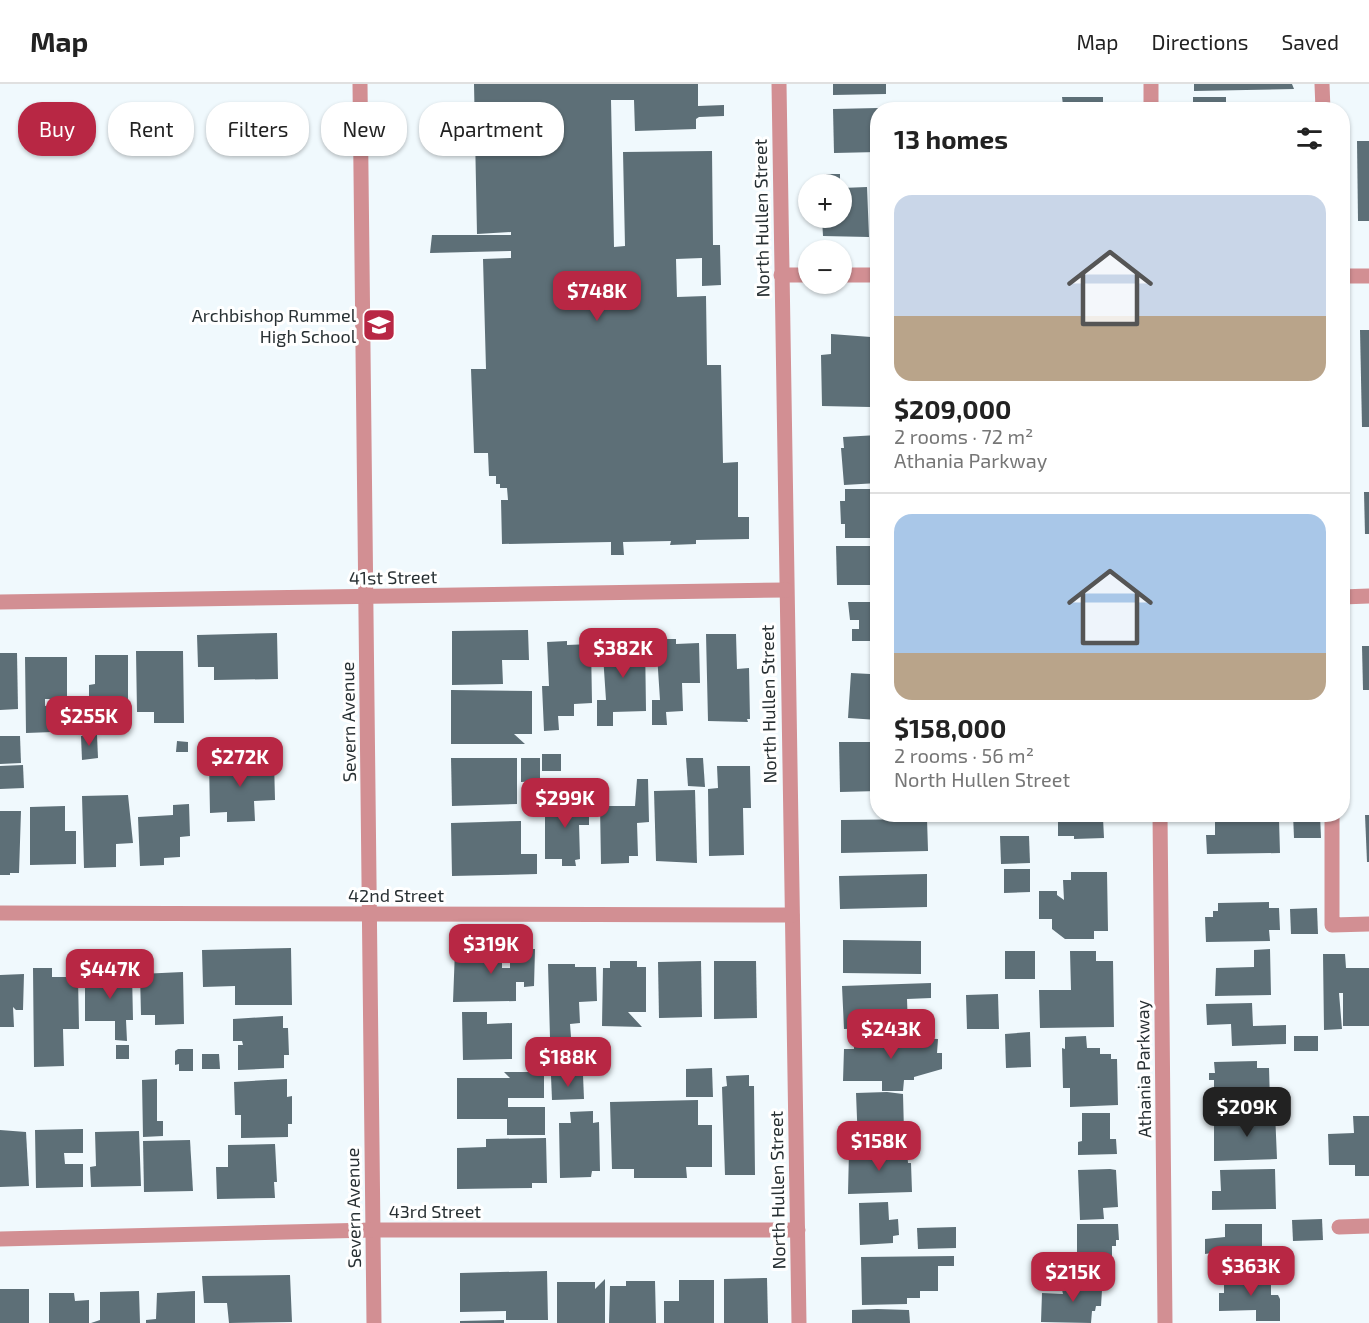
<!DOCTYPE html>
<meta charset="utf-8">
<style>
body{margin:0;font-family:"Exo 2",sans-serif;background:#f2f2f2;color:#222;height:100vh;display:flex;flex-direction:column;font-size:22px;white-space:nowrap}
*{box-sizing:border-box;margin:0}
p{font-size:20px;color:#767676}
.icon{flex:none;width:33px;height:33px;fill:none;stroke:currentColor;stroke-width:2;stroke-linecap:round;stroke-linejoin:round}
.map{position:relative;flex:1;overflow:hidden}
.panel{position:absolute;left:870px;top:18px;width:480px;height:720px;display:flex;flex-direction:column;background:#fff;border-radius:24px;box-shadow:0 2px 4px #0004}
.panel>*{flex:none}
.guide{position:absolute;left:18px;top:18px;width:570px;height:54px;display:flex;gap:12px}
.buttons{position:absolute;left:798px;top:90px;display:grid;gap:12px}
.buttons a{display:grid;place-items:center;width:54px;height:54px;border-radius:50%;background:#fff;box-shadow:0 2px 4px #0004;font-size:30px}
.price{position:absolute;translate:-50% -51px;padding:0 14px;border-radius:12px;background:#b82744;color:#fff;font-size:20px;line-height:39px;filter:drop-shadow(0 2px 3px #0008)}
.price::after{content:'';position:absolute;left:50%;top:36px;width:18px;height:14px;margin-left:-9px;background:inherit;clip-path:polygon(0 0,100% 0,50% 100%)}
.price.selected{background:#222;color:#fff}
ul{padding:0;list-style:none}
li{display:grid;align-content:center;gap:12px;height:318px;padding:0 24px}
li+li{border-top:2px solid #e0e0e0}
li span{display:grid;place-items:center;height:186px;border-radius:18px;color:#555}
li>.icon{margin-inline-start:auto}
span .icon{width:108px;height:108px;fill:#fffc;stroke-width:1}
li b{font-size:26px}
h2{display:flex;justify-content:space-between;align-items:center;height:72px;padding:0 24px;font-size:26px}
.chip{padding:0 21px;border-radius:24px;background:#fff;box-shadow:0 2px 4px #0004;font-size:21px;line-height:54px}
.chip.selected{background:#b82744;color:#fff}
header{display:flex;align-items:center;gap:36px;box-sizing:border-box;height:84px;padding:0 30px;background:#fff;border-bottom:2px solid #e0e0e0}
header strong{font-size:28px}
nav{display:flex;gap:33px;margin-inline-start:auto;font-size:21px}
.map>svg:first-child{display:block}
.building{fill:#5d6f77}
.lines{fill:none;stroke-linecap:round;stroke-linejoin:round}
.minor{stroke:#d28f93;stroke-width:15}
.labels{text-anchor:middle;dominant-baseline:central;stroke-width:6;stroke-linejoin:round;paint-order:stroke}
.street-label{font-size:18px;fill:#283033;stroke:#fff}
.poi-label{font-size:18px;fill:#283033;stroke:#fff;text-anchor:end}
</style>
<header>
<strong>Map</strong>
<nav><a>Map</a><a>Directions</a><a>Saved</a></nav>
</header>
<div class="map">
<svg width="1369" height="1239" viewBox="0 0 1369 1239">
<rect width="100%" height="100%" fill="#f0f9fd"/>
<g class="building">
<polygon points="474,0 698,0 698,22 724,21 724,32 699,33 696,35 696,45 635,47 634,16 611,16 614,163 625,162 623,68 712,67 713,161 720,161 721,201 702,202 702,174 676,175 677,213 706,212 707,281 721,281 723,379 738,378 738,433 749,433 749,455 696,456 696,460 670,461 671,457 623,458 624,471 611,471 611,458 502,460 501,416 508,416 507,404 500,404 500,400 496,400 496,392 489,392 488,369 474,369 471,285 486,285 483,175 511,174 511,167 430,169 432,151 511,151 511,148 477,150"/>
<polygon points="833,0 886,0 886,10 833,11"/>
<polygon points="1194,0 1292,0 1294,5 1194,7"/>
<polygon points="1062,13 1103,13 1103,26 1041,26 1041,21 1063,21"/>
<rect x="1193" y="13" width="33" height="13"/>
<polygon points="878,24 878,68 834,69 833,25"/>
<polygon points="1357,57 1369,57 1369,137 1358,137"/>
<rect x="824" y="90" width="16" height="10"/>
<polygon points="867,103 869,153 823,152 822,134 842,134 842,104"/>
<polygon points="1360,246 1369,246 1369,343 1362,343"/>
<polygon points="831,250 871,253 870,323 822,322 821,271 831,270"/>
<polygon points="878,351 878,399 844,401 841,364 844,364 843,353"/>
<polygon points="845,405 878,405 878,454 845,454 845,440 841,440 840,417 845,417"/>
<polygon points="1364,408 1369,408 1369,450 1365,450"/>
<polygon points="836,462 878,462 878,501 837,501"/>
<polygon points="848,518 878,518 878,557 852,557 852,545 859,545 859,536 850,536"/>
<polygon points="528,546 529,576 502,576 503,600 452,601 452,547"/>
<polygon points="277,549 278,595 214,596 214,583 198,583 197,551"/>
<polygon points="706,550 736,550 737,585 749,584 750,635 747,635 748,638 708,637"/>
<polygon points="645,555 646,627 613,628 613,642 597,642 597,616 606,616 602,556"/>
<polygon points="656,555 676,555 676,560 699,559 700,599 682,599 683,627 666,628 667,641 652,641 652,616 660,616"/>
<polygon points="567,557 567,561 591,560 592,619 574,620 574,632 558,632 559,646 544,647 542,602 549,602 547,558"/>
<polygon points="1362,562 1369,562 1369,606 1363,606"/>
<polygon points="136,567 183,567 184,639 154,639 154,628 137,628"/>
<polygon points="0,569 17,569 18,625 0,626"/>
<polygon points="95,571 128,571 128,641 104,641 104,650 89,650 89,601 95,600"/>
<polygon points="25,573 67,573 67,615 45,615 45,622 52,621 53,648 26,649"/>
<polygon points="871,580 878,581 878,636 848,634 851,589 870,590"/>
<polygon points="451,606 532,607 532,650 514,650 525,660 451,660"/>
<polygon points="97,651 98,674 82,676 81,652"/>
<polygon points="0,652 20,652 21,679 0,680"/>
<polygon points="177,657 188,658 188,668 176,668"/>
<polygon points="839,658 878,658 878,707 840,708"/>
<rect x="542" y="670" width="19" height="17"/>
<polygon points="451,674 517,674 517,720 452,722"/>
<polygon points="521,674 540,674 540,697 521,698"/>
<polygon points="686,674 703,674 705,703 688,702"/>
<polygon points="274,676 275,716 254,717 255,737 227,738 227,728 210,729 209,678"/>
<polygon points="23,681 24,704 0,705 0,682"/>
<polygon points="717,682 750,682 751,724 743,724 744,771 709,772 708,705 718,704"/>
<polygon points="637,695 648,695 649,738 637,739 638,772 629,772 629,779 601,780 600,722 635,722"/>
<polygon points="695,706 697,779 656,777 654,707"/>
<polygon points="128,711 133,759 116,760 116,783 84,784 82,712"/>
<polygon points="589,715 589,741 579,741 580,775 575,776 576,782 562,782 562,775 545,775 545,716"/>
<polygon points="189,720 190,752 180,753 180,773 164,774 164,781 140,782 138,733 173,731 173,721"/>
<polygon points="65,722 65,747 76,747 76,780 30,781 30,723"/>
<polygon points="0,727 21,727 19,789 10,789 10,791 0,791"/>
<polygon points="1058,730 1110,730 1110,734 1103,734 1104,754 1074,755 1074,752 1058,752"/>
<polygon points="1293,730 1320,730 1321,754 1294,754"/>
<polygon points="1365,731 1369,731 1369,778 1367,778"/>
<polygon points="927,735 928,767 841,769 841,736"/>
<polygon points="1279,735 1280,769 1207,770 1206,751 1215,751 1215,736"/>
<polygon points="521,737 521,770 537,770 537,790 452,792 451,739"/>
<polygon points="1000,752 1029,752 1030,779 1001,780"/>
<polygon points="1004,785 1030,785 1030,808 1004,809"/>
<polygon points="1071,788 1107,788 1108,847 1094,847 1094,855 1065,855 1052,845 1052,835 1039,835 1039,807 1057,807 1057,811 1064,816 1063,796 1071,796"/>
<polygon points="927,790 927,823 840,825 839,792"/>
<polygon points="1269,818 1269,824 1279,824 1280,846 1269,846 1270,857 1206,858 1205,833 1213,833 1213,827 1218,827 1218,819"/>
<polygon points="1317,824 1318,850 1291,850 1290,825"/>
<polygon points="843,856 921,857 921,890 843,889"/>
<polygon points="291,864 292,921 235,921 235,902 203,903 202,866"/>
<polygon points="502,865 502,884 510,884 510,865 535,865 534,902 524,903 524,898 516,898 516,917 453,918 455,866"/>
<polygon points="1270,865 1271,911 1215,912 1216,884 1254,883 1254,866"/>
<rect x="1005" y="867" width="30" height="28"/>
<polygon points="1070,867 1096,867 1096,877 1113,877 1114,943 1040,944 1039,906 1071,906"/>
<polygon points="1323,870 1345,870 1346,884 1369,884 1369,942 1343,942 1343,909 1339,909 1342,945 1324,946"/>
<polygon points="610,877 637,877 637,883 646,883 646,928 628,928 642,943 602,942 603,884 610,884"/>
<polygon points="701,877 702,933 659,934 658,878"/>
<polygon points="714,877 756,877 757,934 714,935"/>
<polygon points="548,880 575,880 575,883 596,883 597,917 579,918 580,939 570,940 571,953 550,954"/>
<polygon points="33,884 52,884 52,893 78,893 79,945 63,945 64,982 34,983"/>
<polygon points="183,888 184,940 155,941 155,931 141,931 140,890"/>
<polygon points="132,889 133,936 126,936 127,957 115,956 115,937 85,937 85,890"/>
<polygon points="24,890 23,926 16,926 13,923 14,943 0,943 0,891"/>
<polygon points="931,899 931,914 907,915 908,943 844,945 842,902"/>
<polygon points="998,910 999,945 967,945 966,911"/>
<polygon points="1252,919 1253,942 1286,941 1286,960 1232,962 1231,940 1207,941 1206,920"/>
<polygon points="462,928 487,928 487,940 512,939 512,975 463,976"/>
<polygon points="283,932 283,944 288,944 289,971 284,971 284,984 238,986 238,961 243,961 242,957 233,957 233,935"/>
<polygon points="1030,948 1031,983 1006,984 1005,950"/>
<polygon points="854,952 938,955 937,969 942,969 942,985 914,993 914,996 904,996 903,1007 882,1007 882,997 843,997 844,965 854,965"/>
<polygon points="1086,952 1087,964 1100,964 1100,970 1111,970 1111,975 1117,975 1118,1021 1070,1023 1070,1004 1063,1004 1062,964 1065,965 1065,953"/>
<rect x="1294" y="952" width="24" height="15"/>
<rect x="116" y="961" width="13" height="14"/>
<polygon points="178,965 193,965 193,987 179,987 179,980 175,981 175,967"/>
<polygon points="202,970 219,970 220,985 202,985"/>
<polygon points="1257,977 1257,984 1269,984 1270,1018 1207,1020 1207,1006 1214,1006 1214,996 1209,996 1209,989 1215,989 1214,978"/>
<polygon points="712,984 713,1013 686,1013 686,985"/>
<polygon points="504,988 544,988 544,1014 508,1014 508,1023 545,1023 545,1051 507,1051 507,1035 457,1035 457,994 510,994"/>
<polygon points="583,991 584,1015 552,1016 551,992"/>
<polygon points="749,991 749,1002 754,1002 755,1091 725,1091 722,1003 727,1002 726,992"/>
<polygon points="157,995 157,1037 163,1037 163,1052 143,1053 142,996"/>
<polygon points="287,995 287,1013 292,1012 292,1040 288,1040 288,1053 241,1054 241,1031 235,1031 234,998"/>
<polygon points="887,1008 903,1010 904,1048 899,1048 899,1059 858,1060 856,1009"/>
<polygon points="698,1016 698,1041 712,1041 712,1083 686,1083 687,1094 634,1094 634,1085 612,1085 610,1018"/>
<polygon points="593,1027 593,1039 599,1038 600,1087 592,1087 591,1093 560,1094 559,1039 571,1039 570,1028"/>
<polygon points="1259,1028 1275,1028 1277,1075 1214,1077 1214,1042 1229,1042 1228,1032 1259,1031"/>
<polygon points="1082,1029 1110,1029 1110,1055 1116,1055 1117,1070 1078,1071 1078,1058 1082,1057"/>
<polygon points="1353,1032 1369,1032 1369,1092 1355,1092 1355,1081 1329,1081 1328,1050 1354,1049"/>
<polygon points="83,1045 83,1069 64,1069 65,1080 83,1080 83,1103 36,1104 35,1046"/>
<polygon points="0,1046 26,1048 29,1102 0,1103"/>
<polygon points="139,1047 141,1102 91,1103 90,1083 96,1082 95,1048"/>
<polygon points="546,1054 547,1099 532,1099 532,1104 457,1105 457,1064 486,1063 486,1055"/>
<polygon points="190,1056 193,1107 144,1108 143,1057"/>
<polygon points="275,1060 277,1098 274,1098 275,1114 217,1115 216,1083 228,1083 228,1061"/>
<polygon points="907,1065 908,1079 911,1079 912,1108 848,1110 849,1066"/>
<polygon points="1110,1085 1116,1086 1118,1123 1103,1124 1104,1135 1080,1136 1078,1086"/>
<polygon points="1275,1085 1276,1125 1212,1126 1212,1107 1221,1107 1220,1086"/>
<polygon points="888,1118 889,1136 898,1135 899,1151 893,1152 893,1159 860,1161 859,1119"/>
<polygon points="1322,1135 1323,1156 1293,1157 1292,1136"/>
<polygon points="1077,1140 1118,1140 1119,1156 1116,1156 1116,1162 1112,1162 1112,1174 1106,1174 1106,1185 1063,1186 1063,1171 1077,1170"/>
<polygon points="1225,1140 1262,1140 1262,1168 1244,1168 1244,1187 1212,1187 1212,1169 1205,1170 1205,1155 1225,1153"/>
<polygon points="956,1143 956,1164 918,1165 917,1144"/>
<polygon points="954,1172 954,1182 938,1182 938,1207 920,1207 920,1214 907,1214 907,1220 862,1221 861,1173"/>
<polygon points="547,1187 548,1236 506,1236 506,1227 460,1228 460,1189"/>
<polygon points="290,1191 292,1238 229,1239 227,1219 204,1219 202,1192"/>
<polygon points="1224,1193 1271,1193 1271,1211 1278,1211 1280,1215 1280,1237 1256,1237 1256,1226 1219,1227 1219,1209 1224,1209"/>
<polygon points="767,1194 768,1239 724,1239 724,1195"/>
<polygon points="605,1195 605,1239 557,1239 557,1198 595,1198 595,1205"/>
<polygon points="679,1196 714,1196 714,1239 664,1239 664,1217 679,1217"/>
<polygon points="626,1197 655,1197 656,1239 609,1239 610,1202 626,1202"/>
<polygon points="1060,1197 1107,1199 1108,1206 1102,1206 1101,1222 1096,1222 1095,1227 1092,1227 1091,1239 1041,1238 1042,1209 1063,1210"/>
<rect x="0" y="1205" width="29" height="34"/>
<polygon points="139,1207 140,1239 91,1239 100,1236 100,1208"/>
<polygon points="195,1207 195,1239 146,1239 146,1236 156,1235 157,1209"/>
<polygon points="49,1209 74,1209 75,1217 89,1216 89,1239 49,1239"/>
<polygon points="877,1225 909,1226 910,1239 852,1239 852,1226"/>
<polygon points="504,1236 504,1239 460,1239 460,1237"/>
</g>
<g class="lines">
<g class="minor">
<polyline points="360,0 374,1239"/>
<polyline points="779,0 799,1239"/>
<polyline points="1151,0 1151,26"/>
<polyline points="1322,0 1323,26"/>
<polyline points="781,191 808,191"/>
<polyline points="842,191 878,191"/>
<polyline points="1342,192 1369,192"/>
<polyline points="1342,513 1369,512"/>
<polyline points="0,518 786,506"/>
<polyline points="1160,730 1165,1239"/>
<polyline points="1332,730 1332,841 1369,840"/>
<polyline points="0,829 792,831"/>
<polyline points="1339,1143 1369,1142"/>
<polyline points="0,1155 373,1146 798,1146"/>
</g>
</g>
<defs>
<g id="school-square" transform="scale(1.725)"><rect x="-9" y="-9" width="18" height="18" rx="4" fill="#b82744" stroke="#fff"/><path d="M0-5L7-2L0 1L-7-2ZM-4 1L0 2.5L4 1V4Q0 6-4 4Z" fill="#fff"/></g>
</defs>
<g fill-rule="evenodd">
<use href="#school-square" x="379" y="241"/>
</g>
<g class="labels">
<g class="street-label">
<text transform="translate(761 134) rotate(-91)">North Hullen Street</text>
<text transform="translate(393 493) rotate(-1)">41st Street</text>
<text transform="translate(768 620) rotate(-91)">North Hullen Street</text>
<text transform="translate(348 638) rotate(-91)">Severn Avenue</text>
<text x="396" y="811">42nd Street</text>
<text transform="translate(1143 985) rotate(-91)">Athania Parkway</text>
<text transform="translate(777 1106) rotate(-91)">North Hullen Street</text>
<text transform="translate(353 1124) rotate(-91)">Severn Avenue</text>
<text x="435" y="1127">43rd Street</text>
</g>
<g class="poi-label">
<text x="356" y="231">Archbishop Rummel<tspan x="356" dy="21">High School</tspan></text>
</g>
</g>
</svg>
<div class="buttons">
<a>+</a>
<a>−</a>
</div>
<b class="price" style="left:597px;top:238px">$748K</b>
<b class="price" style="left:623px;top:595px">$382K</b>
<b class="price" style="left:89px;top:663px">$255K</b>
<b class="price" style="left:240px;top:704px">$272K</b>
<b class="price" style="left:565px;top:745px">$299K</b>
<b class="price" style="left:491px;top:891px">$319K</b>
<b class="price" style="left:110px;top:916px">$447K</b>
<b class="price" style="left:891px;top:976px">$243K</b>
<b class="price" style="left:568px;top:1004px">$188K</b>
<b class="price selected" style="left:1247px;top:1054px">$209K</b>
<b class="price" style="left:879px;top:1088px">$158K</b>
<b class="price" style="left:1251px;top:1213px">$363K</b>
<b class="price" style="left:1073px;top:1219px">$215K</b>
<div class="guide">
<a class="chip selected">Buy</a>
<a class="chip">Rent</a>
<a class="chip">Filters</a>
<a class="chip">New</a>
<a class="chip">Apartment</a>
</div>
<section class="panel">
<h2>13 homes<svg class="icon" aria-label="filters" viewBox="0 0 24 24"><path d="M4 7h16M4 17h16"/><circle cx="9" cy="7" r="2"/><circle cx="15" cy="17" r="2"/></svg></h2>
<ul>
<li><span style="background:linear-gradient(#c9d6e8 65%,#b9a48a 0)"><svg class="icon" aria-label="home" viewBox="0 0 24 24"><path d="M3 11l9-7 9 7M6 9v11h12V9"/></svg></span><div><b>$209,000</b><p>2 rooms · 72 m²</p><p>Athania Parkway</p></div></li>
<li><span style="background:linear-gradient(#a9c7e8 75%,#b9a48a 0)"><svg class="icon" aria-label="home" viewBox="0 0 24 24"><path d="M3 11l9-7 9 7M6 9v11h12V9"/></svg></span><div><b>$158,000</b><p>2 rooms · 56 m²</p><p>North Hullen Street</p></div></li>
</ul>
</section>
</div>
